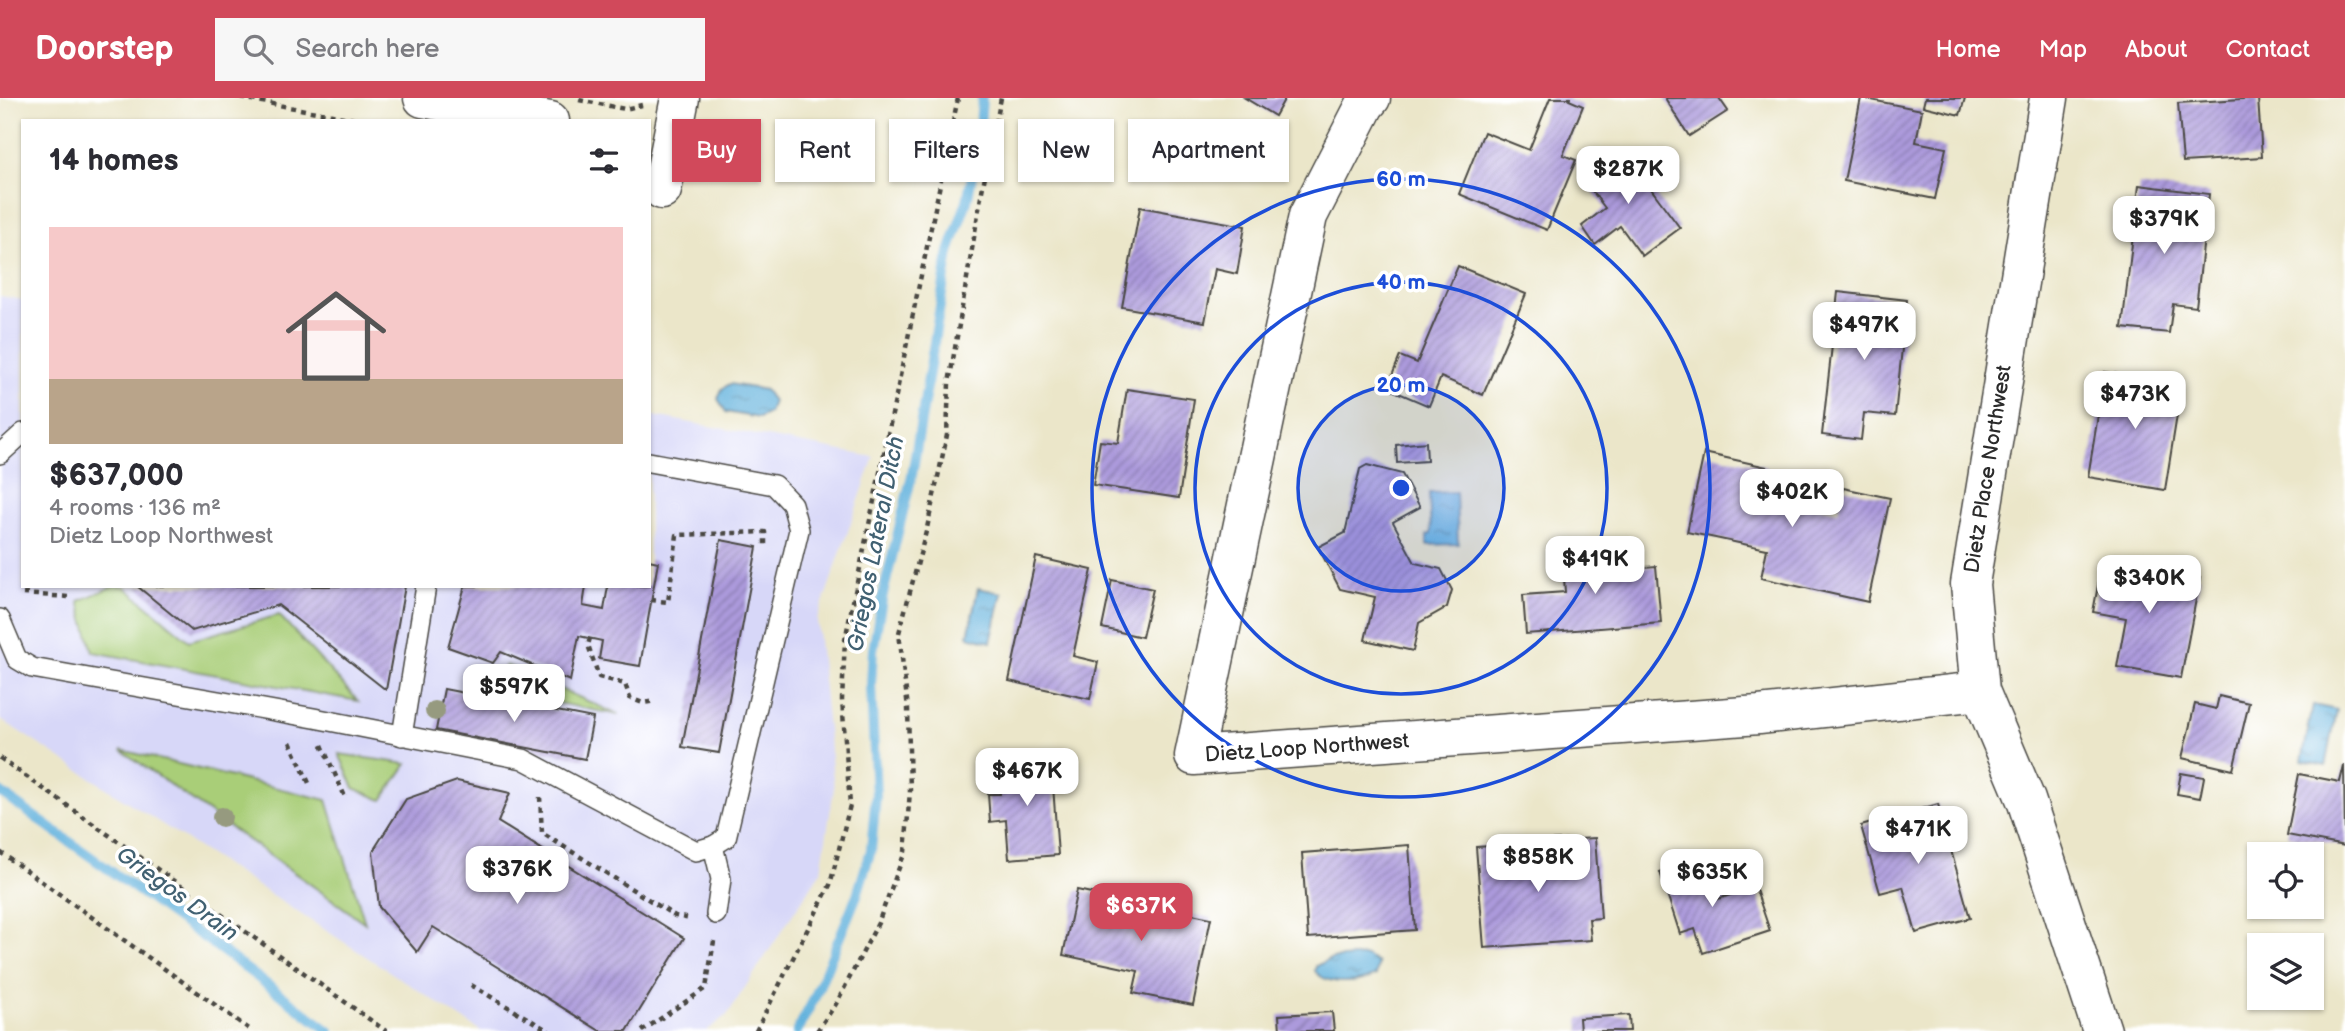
<!DOCTYPE html>
<meta charset="utf-8">
<style>
body{margin:0;font-family:"Balsamiq Sans",sans-serif;background:#f7f7f7;color:#2b2b33;height:100vh;display:flex;flex-direction:column;font-size:26px;white-space:nowrap}
*{box-sizing:border-box;margin:0}
p{font-size:23px;color:#7c7c81}
.icon{flex:none;width:38px;height:38px;fill:none;stroke:currentColor;stroke-width:2;stroke-linecap:round;stroke-linejoin:round}
.map{position:relative;flex:1;overflow:hidden}
.panel{position:absolute;left:21px;top:21px;width:630px;height:469px;display:flex;flex-direction:column;background:#fff;border-radius:0px;box-shadow:0 2px 5px #0004}
.panel>*{flex:none}
.banner{position:absolute;left:672px;top:21px;width:665px;height:63px;display:flex;gap:14px}
.controls{position:absolute;left:2247px;top:744px;display:grid;gap:14px}
.controls a{display:grid;place-items:center;width:77px;height:77px;border-radius:0px;background:#fff;box-shadow:0 2px 5px #0004;font-size:35px}
.price{position:absolute;translate:-50% -60px;padding:0 16px;border-radius:14px;background:#fff;color:#222;font-size:23px;line-height:46px;filter:drop-shadow(0 2px 4px #0008)}
.price::after{content:'';position:absolute;left:50%;top:42px;width:21px;height:16px;margin-left:-10px;background:inherit;clip-path:polygon(0 0,100% 0,50% 100%)}
.price.current{background:#d1495b;color:#fff}
ul{padding:0;list-style:none}
li{display:grid;align-content:center;gap:14px;height:371px;padding:0 28px}
li span{display:grid;place-items:center;height:217px;border-radius:0px;color:#555}
li>.icon{margin-inline-start:auto}
span .icon{width:126px;height:126px;fill:#fffc;stroke-width:1}
li b{font-size:30px}
h2{display:flex;justify-content:space-between;align-items:center;height:84px;padding:0 28px;font-size:30px}
.tag{padding:0 24px;border-radius:0px;background:#fff;box-shadow:0 2px 5px #0004;font-size:24px;line-height:63px}
.tag.current{background:#d1495b;color:#fff}
header{display:flex;align-items:center;gap:42px;box-sizing:border-box;height:98px;padding:0 35px;background:#d1495b;color:#fff}
header strong{font-size:33px}
nav{display:flex;gap:38px;margin-inline-start:auto;font-size:24px}
.search{width:490px;height:63px;background:#f7f7f7;display:flex;align-items:center;gap:18px;box-sizing:border-box;padding:0 24px;border-radius:0px;color:#7c7c81;font-size:26px}
.map>svg:first-child{display:block}
.built{fill:#d7d7f8}
.grass{fill:#a9ce78;stroke:#6a7c52;stroke-width:2}
.water{fill:url(#water-ripples);stroke:#476e84;stroke-width:2}
.lines{fill:none;stroke-linecap:round;stroke-linejoin:round}
.stream{stroke:#63b2dd;stroke-width:10}
.building{fill:url(#building-hatch)}
.service-casing{stroke:#484743;stroke-width:22}
.minor-casing{stroke:#484743;stroke-width:41}
.path{stroke:#484743;stroke-width:4.5;stroke-dasharray:5 5;stroke-linecap:butt}
.service{stroke:#fff;stroke-width:19}
.minor{stroke:#fff;stroke-width:38}
.tree{fill:#969a7f}
.ring{fill:none;stroke:#1d4ed8;stroke-width:3.5}
.labels{text-anchor:middle;dominant-baseline:central;stroke-width:7;stroke-linejoin:round;paint-order:stroke}
.street-label{font-size:21px;fill:#2b2b2b;stroke:#fff}
.water-label{font-size:23px;font-style:italic;fill:#416172;stroke:#fff}
.centre{fill:#1d4ed8;stroke:#fff;stroke-width:3.5}
.ring-label{font-size:21px;text-anchor:middle;font-weight:bold;fill:#1d4ed8;stroke:#fff;stroke-width:7;stroke-linejoin:round;paint-order:stroke}
</style>
<header>
<strong>Doorstep</strong>
<div class="search"><svg class="icon" aria-label="search" viewBox="0 0 24 24"><circle cx="10" cy="10" r="6"/><path d="M15 15l6 6"/></svg>Search here</div>
<nav><a>Home</a><a>Map</a><a>About</a><a>Contact</a></nav>
</header>
<div class="map">
<svg width="2345" height="933" viewBox="0 0 2345 933">
<defs>
<pattern id="water-ripples" width="26" height="14" patternUnits="userSpaceOnUse" patternTransform="scale(1.75)"><rect width="26" height="14" fill="#63b2dd"/><path d="M2 4q2-2 4 0t4 0M15 11q2-2 4 0t4 0" fill="none" stroke="#5291b3"/></pattern>
<pattern id="building-hatch" width="6" height="6" patternUnits="userSpaceOnUse" patternTransform="scale(1.75)"><rect width="6" height="6" fill="#ac9adc"/><path d="M-1 1l2-2M0 6l6-6M5 7l2-2" fill="none" stroke="#8c7eb3"/></pattern>
</defs>
<rect width="100%" height="100%" fill="#fff"/>
<filter id="ink" filterUnits="userSpaceOnUse"><feTurbulence type="fractalNoise" baseFrequency=".0143" numOctaves="2"/><feDisplacementMap in="SourceGraphic" scale="14" xChannelSelector="R" yChannelSelector="G"/><feConvolveMatrix kernelMatrix="1 2 1 2 8 2 1 2 1" color-interpolation-filters="sRGB"/></filter>
<filter id="wash" filterUnits="userSpaceOnUse"><feTurbulence type="fractalNoise" baseFrequency=".00686" numOctaves="4" result="noise"/><feDisplacementMap in="SourceGraphic" scale="28" xChannelSelector="R" yChannelSelector="G"/><feGaussianBlur stdDeviation="1.57" result="paint"/><feColorMatrix in="noise" values="0 0 0 0 0 0 0 0 0 0 0 0 0 0 0 0 0 1.4 0 .05"/><feComposite in="paint" operator="in"/></filter>
<g filter="url(#wash)">
<rect width="100%" height="100%" fill="#ebe6c9"/>
<polygon class="built" points="0,198 23,202 23,488 649,488 649,317 874,359 817,522 834,690 821,773 727,917 706,933 481,933 0,621"/>
<g class="grass">
<polygon points="113,488 124,488 189,543 279,517 358,603 93,554 79,503"/>
<polygon points="506,567 619,617 491,592"/>
<polygon points="121,652 327,702 365,825"/>
<polygon points="339,656 407,666 382,702 354,690"/>
</g>
<g class="water">
<polygon points="730,286 765,292 773,303 769,315 759,320 726,314 718,301 722,291"/>
<polygon points="1456,394 1458,446 1427,447 1427,437 1431,436 1429,395"/>
<polygon points="978,490 1002,495 991,544 968,538"/>
<polygon points="2313,607 2337,612 2326,668 2302,663"/>
<path d="M1366 858 1378 865 1376 877C1361 885 1327 889 1315 873L1316 868 1330 861Z"/>
</g>
<g class="lines">
<g class="stream">
<polyline points="0,694 217,849 329,933"/>
<polyline points="797,933 814,901 857,797 871,752 876,697 871,587 873,552 883,496 912,377 949,154 967,103 979,42 982,0"/>
</g>
</g>
<g id="blocks">
<g class="building">
<polygon points="1245,0 1285,0 1275,18"/>
<polygon points="1550,0 1570,0 1569,2 1583,8 1563,57 1576,62 1547,132 1459,96 1484,34 1529,52"/>
<polygon points="1665,0 1719,0 1728,13 1689,38"/>
<polygon points="1861,0 1922,12 1916,44 1946,50 1935,101 1844,83"/>
<polygon points="1925,0 1965,0 1960,17 1923,8"/>
<polygon points="2258,0 2262,59 2183,64 2178,5"/>
<polygon points="1623,53 1680,130 1642,158 1620,128 1595,147 1582,128 1605,110 1584,82"/>
<polygon points="2139,87 2209,96 2196,209 2173,206 2169,235 2122,230"/>
<polygon points="1140,109 1245,128 1237,176 1215,171 1205,224 1122,209"/>
<polygon points="1458,168 1526,196 1483,297 1441,279 1429,308 1387,290 1400,258 1417,265"/>
<polygon points="1838,194 1907,202 1895,318 1864,315 1861,342 1822,337"/>
<polygon points="2105,274 2182,286 2165,392 2088,379"/>
<polygon points="1127,291 1194,301 1179,400 1093,387 1100,343 1118,345"/>
<polygon points="1426,344 1427,363 1397,365 1396,347"/>
<polygon points="1704,355 1767,369 1761,397 1838,414 1843,390 1890,400 1868,504 1761,480 1767,451 1687,434"/>
<polygon points="1367,367 1402,376 1420,409 1393,424 1415,465 1441,471 1452,492 1447,509 1419,525 1413,553 1365,542 1375,499 1340,491 1318,449 1345,435 1360,371"/>
<polygon points="721,442 757,449 719,655 682,649"/>
<polygon points="1607,448 1609,472 1656,468 1661,525 1526,536 1523,497 1565,494 1562,451"/>
<polygon points="1036,459 1092,472 1073,558 1098,564 1090,601 1009,583"/>
<polygon points="2103,461 2200,480 2181,580 2117,569 2126,520 2093,514"/>
<polygon points="649,462 658,464 640,568 599,561 602,543 579,538 570,583 501,554 493,565 448,549 465,488 586,488 583,508 604,512 608,488 649,488"/>
<polygon points="1112,482 1153,491 1142,539 1102,530"/>
<polygon points="137,488 405,488 386,592 278,507 192,533"/>
<polygon points="444,591 593,620 585,661 436,632"/>
<polygon points="2219,598 2249,605 2233,672 2182,660 2195,606 2216,611"/>
<polygon points="1051,660 1058,757 1009,761 1006,722 990,724 988,696 1000,696 998,665"/>
<polygon points="2344,667 2345,748 2287,737 2299,676 2340,684"/>
<polygon points="2181,675 2204,679 2200,700 2177,696"/>
<polygon points="457,683 510,695 498,724 684,840 627,933 600,933 433,829 417,854 379,809 373,753 406,701"/>
<polygon points="1938,706 1970,820 1916,835 1903,789 1880,795 1861,728"/>
<polygon points="1595,740 1601,820 1589,821 1591,842 1484,850 1476,749 1525,746 1527,773 1548,771 1546,743"/>
<polygon points="1409,747 1415,832 1308,840 1302,755"/>
<polygon points="1698,761 1712,803 1755,789 1770,833 1703,855 1695,831 1680,836 1660,774"/>
<polygon points="1077,792 1211,820 1193,907 1133,895 1138,873 1063,857"/>
<polygon points="1332,914 1334,933 1280,933 1279,917"/>
<polygon points="1629,917 1630,933 1580,933 1579,920"/>
</g>
</g>
</g>
<g filter="url(#ink)">
<use href="#blocks" fill-opacity="0" stroke="#484743" stroke-width="2"/>
<g class="lines">
<g class="service-casing">
<g id="service">
<polyline points="0,356 23,335"/>
<polyline points="0,521 17,561 32,570 314,620 523,661 696,753 713,748 726,740 799,432 792,406 774,387 649,364"/>
<polyline points="402,638 426,488"/>
<polyline points="713,748 721,781 716,816"/>
</g>
</g>
<g class="minor-casing">
<g id="minor">
<polyline points="423,0 550,23"/>
<polyline points="1371,0 1365,7 1308,118 1194,658 1759,617 1980,593"/>
<polyline points="2049,0 1970,486 1980,593 2026,702 2102,933"/>
<polyline points="662,92 680,0"/>
</g>
</g>
<g class="path">
<polyline points="241,0 364,23"/>
<polyline points="579,2 625,11 642,7"/>
<polyline points="23,496 69,499"/>
<polyline points="651,502 668,504 677,437 765,434 765,448"/>
<polyline points="590,540 588,547 599,579 625,586 630,600 643,605 656,603"/>
<polyline points="290,644 309,685"/>
<polyline points="322,647 346,701"/>
<polyline points="0,660 386,933"/>
<polyline points="540,699 542,735 675,818 691,821"/>
<polyline points="0,754 252,933"/>
<polyline points="471,887 549,933"/>
<polyline points="642,933 706,890 714,843"/>
<polyline points="756,933 830,787 850,707 842,602 845,542 958,0"/>
<polyline points="817,933 836,906 878,825 905,754 910,693 908,610 899,535 927,430 947,337 949,285 982,93 1001,0"/>
</g>
<use href="#service" class="service"/>
<use href="#minor" class="minor"/>
</g>
<g class="tree">
<circle cx="435" cy="613" r="10"/>
<circle cx="222" cy="719" r="10"/>
</g>
</g>
<circle cx="1401" cy="390" r="103" fill="#1d4ed8" fill-opacity=".12"/>
<g class="ring">
<circle cx="1401" cy="390" r="103"/>
<circle cx="1401" cy="390" r="206"/>
<circle cx="1401" cy="390" r="309"/>
</g>
<g class="labels">
<g class="street-label">
<text transform="translate(1988 371) rotate(-81)">Dietz Place Northwest</text>
<text transform="translate(1307 650) rotate(-4)">Dietz Loop Northwest</text>
</g>
<g class="water-label">
<text transform="translate(876 446) rotate(-79)">Griegos Lateral Ditch</text>
<text transform="translate(177 796) rotate(36)">Griegos Drain</text>
</g>
</g>
<circle cx="1401" cy="390" r="10" class="centre"/>
<g class="ring-label">
<text x="1401" y="88">60 m</text>
<text x="1401" y="191">40 m</text>
<text x="1401" y="294">20 m</text>
</g>
</svg>
<div class="controls">
<a><svg class="icon" aria-label="locate" viewBox="0 0 24 24"><circle cx="12" cy="12" r="6"/><path d="M12 2v4M12 18v4M2 12h4M18 12h4"/></svg></a>
<a><svg class="icon" aria-label="layers" viewBox="0 0 24 24"><path d="M12 4l9 5-9 5-9-5zM3 14l9 5 9-5"/></svg></a>
</div>
<b class="price" style="left:1628px;top:108px">$287K</b>
<b class="price" style="left:2164px;top:158px">$379K</b>
<b class="price" style="left:1864px;top:264px">$497K</b>
<b class="price" style="left:2135px;top:333px">$473K</b>
<b class="price" style="left:1792px;top:431px">$402K</b>
<b class="price" style="left:1595px;top:498px">$419K</b>
<b class="price" style="left:2149px;top:517px">$340K</b>
<b class="price" style="left:514px;top:626px">$597K</b>
<b class="price" style="left:1027px;top:710px">$467K</b>
<b class="price" style="left:1918px;top:768px">$471K</b>
<b class="price" style="left:1538px;top:796px">$858K</b>
<b class="price" style="left:517px;top:808px">$376K</b>
<b class="price" style="left:1712px;top:811px">$635K</b>
<b class="price current" style="left:1141px;top:845px">$637K</b>
<div class="banner">
<a class="tag current">Buy</a>
<a class="tag">Rent</a>
<a class="tag">Filters</a>
<a class="tag">New</a>
<a class="tag">Apartment</a>
</div>
<section class="panel">
<h2>14 homes<svg class="icon" aria-label="filters" viewBox="0 0 24 24"><path d="M4 7h16M4 17h16"/><circle cx="9" cy="7" r="2"/><circle cx="15" cy="17" r="2"/></svg></h2>
<ul>
<li><span style="background:linear-gradient(#f6c9c9 70%,#b9a48a 0)"><svg class="icon" aria-label="home" viewBox="0 0 24 24"><path d="M3 11l9-7 9 7M6 9v11h12V9"/></svg></span><div><b>$637,000</b><p>4 rooms · 136 m²</p><p>Dietz Loop Northwest</p></div></li>
</ul>
</section>
</div>
